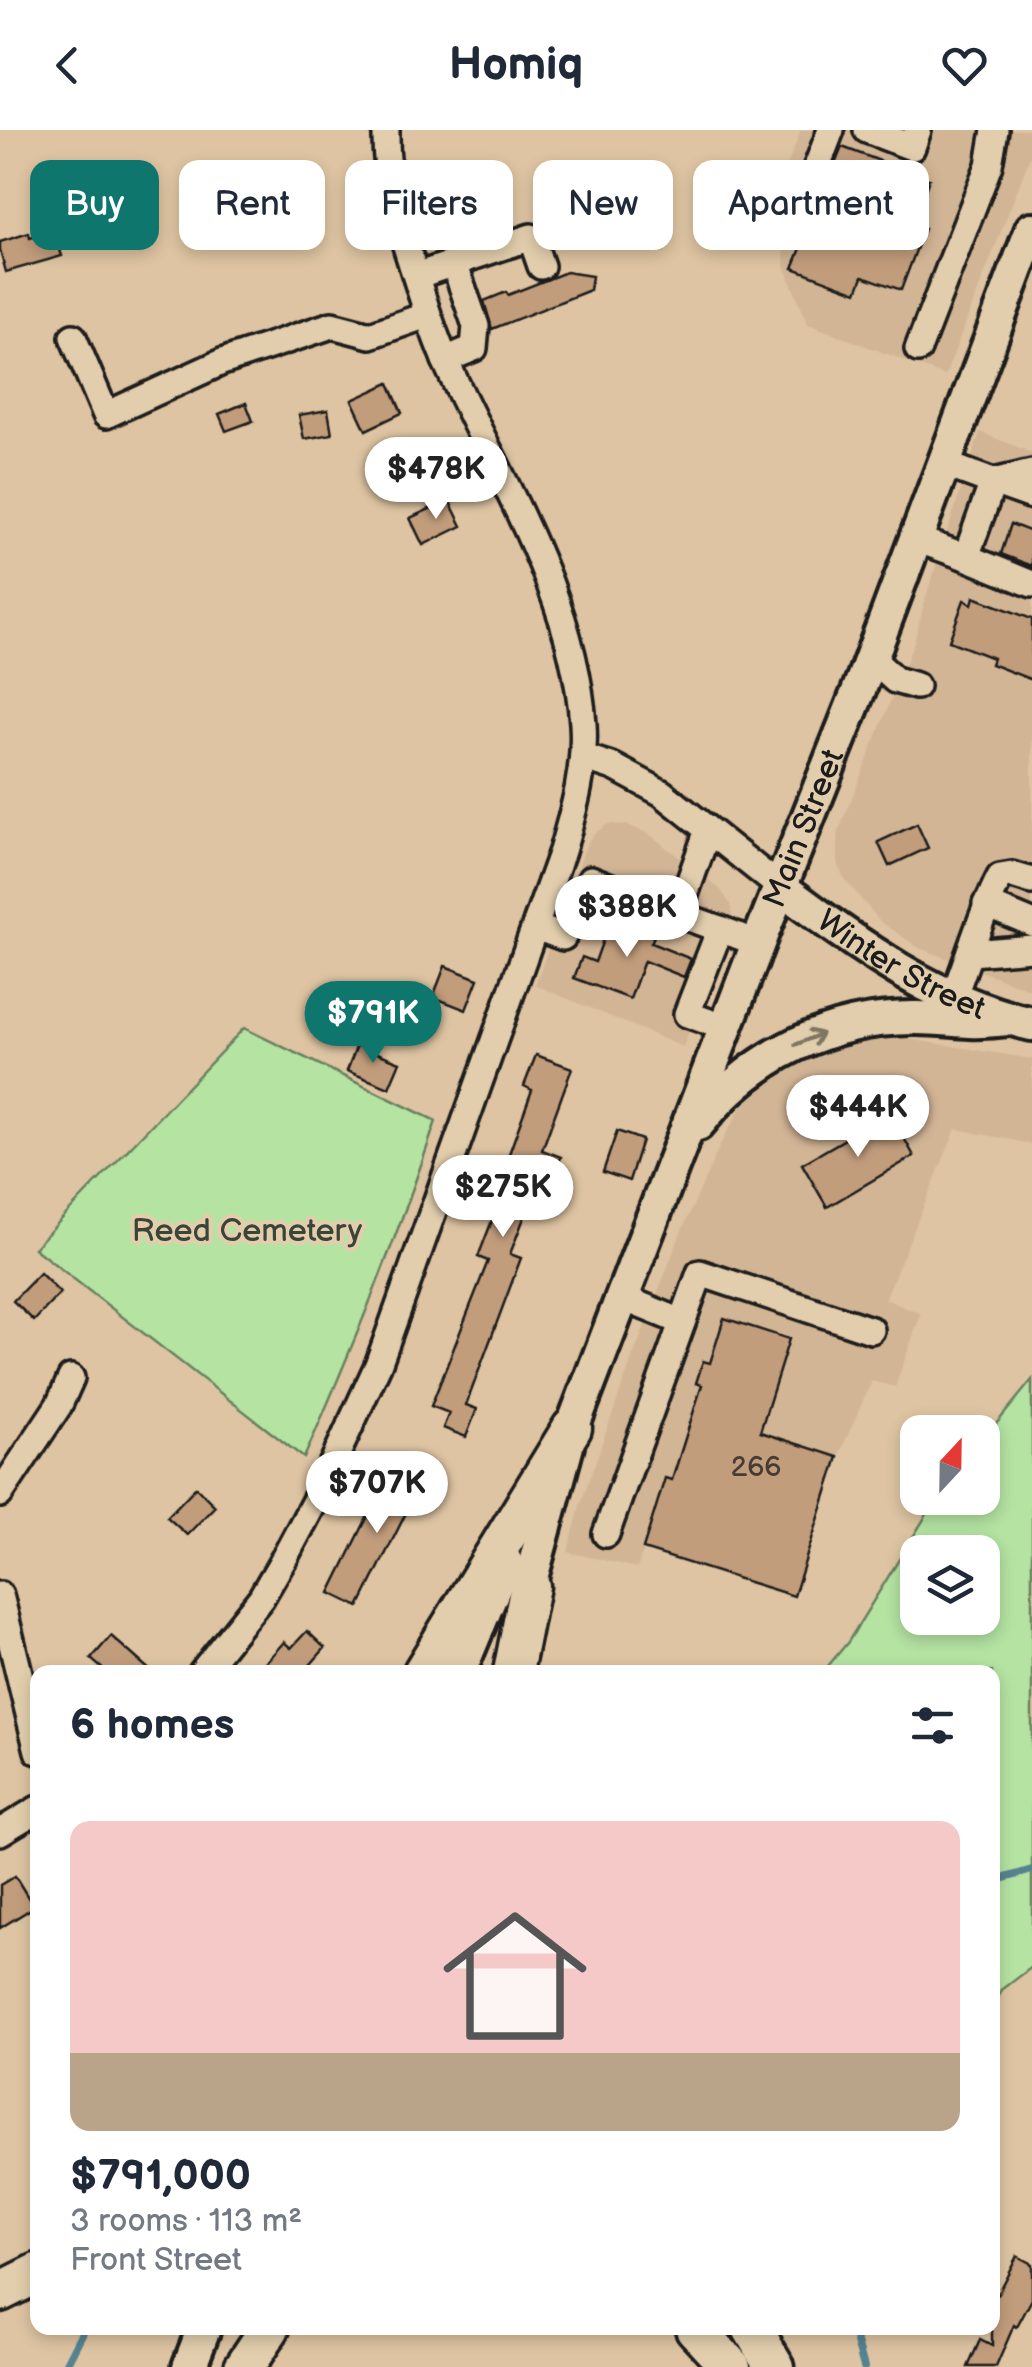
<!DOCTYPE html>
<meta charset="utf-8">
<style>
body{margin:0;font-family:"Balsamiq Sans",sans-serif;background:#f6f6f7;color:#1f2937;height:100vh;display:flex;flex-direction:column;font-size:38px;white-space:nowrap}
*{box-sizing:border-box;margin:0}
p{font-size:32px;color:#747a83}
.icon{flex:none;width:55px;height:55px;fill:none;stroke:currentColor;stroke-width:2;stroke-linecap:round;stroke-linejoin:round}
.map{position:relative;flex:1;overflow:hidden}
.drawer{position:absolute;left:30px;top:1535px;width:970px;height:670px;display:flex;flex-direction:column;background:#fff;border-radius:20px;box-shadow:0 5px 15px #0003}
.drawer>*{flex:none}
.banner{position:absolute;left:30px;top:30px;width:972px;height:90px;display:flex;gap:20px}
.needle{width:65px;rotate:22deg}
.buttons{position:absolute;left:900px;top:1285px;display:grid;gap:20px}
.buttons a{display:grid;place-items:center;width:100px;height:100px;border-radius:20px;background:#fff;box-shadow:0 5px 15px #0003;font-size:50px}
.price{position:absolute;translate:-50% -85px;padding:0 22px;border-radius:35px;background:#fff;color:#222;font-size:32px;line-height:65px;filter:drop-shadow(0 2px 5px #0008)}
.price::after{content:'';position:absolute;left:50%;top:60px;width:30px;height:22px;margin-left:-15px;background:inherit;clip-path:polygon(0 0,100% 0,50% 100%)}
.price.current{background:#0f766e;color:#fff}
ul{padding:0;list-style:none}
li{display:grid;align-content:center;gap:20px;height:530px;padding:0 40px}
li+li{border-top:2px solid #e0e1e3}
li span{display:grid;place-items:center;height:310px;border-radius:20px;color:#555}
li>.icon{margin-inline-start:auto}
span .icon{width:180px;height:180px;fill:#fffc;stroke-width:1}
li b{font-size:42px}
h2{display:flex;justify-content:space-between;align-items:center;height:120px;padding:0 40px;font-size:42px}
.chip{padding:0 35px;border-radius:20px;background:#fff;box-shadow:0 5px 15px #0003;font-size:35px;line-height:90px}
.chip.current{background:#0f766e;color:#fff}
header{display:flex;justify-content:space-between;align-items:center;height:130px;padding:0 40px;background:#fff;font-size:45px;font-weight:800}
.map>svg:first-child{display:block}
.built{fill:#d2b595}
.green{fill:#b4e3a2;stroke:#68805f;stroke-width:2.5;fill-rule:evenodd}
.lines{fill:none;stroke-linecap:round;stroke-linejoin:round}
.stream{stroke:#568390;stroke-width:8}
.building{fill:#c29d7c;stroke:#1c1c1c;stroke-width:2.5}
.minor-casing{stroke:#1c1c1c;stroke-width:32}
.major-casing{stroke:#1c1c1c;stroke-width:40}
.highway-casing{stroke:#1c1c1c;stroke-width:45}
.minor{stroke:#e2cead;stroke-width:25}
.major{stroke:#e2cead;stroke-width:32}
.highway{stroke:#e2cead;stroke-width:38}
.oneway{stroke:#7f7564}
.labels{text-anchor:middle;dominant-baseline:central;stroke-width:8;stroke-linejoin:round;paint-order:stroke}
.number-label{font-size:28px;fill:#463c34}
.street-label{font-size:32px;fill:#1c1c1c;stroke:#e2cead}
.park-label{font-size:32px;fill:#3a4437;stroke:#e2cead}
</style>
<header><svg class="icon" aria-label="back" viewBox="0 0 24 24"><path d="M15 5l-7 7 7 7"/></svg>Homiq<svg class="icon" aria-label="heart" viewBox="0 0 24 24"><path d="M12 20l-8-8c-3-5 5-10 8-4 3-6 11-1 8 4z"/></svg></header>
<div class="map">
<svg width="1032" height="2237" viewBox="0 0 1032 2237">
<rect width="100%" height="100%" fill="#dec4a2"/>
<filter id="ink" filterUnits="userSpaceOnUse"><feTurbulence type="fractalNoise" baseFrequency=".01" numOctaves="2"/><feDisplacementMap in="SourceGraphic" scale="20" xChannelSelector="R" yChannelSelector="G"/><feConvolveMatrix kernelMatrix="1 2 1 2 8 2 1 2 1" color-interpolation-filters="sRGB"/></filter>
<g filter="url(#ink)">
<g class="built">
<polygon points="801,0 1032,0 1032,22 945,246 808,194 785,138 780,54"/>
<polygon points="980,302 1032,323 1032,860 919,818 880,791 845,750 838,736 838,703 914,512 928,460"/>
<polygon points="608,694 627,695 649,704 720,759 731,775 732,787 683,917 535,855 587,713 595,703"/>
<polygon points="896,907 1032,929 1032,1014 956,999 885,1169 921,1184 895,1257 872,1251 838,1327 794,1466 644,1419 637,1438 568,1422 581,1373 632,1229 680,1105 721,1013 741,978 764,955 790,938 823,922 858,911"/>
</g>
<g class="green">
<path d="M244 898 436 991C398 1106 353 1217 304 1328L34 1118Z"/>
<path d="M1032 1250V1837L1003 1859 993 1876 992 1542H823L848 1512 937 1368H982L983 1310ZM918 1422H982V1488H918Z"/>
</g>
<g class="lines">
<g class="stream">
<polyline points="992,1752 1032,1740"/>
<polyline points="853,2198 864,2237"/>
<polyline points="65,2237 85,2198"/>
</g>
</g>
<g class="building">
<polygon points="842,17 929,49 913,95 924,99 901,160 863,146 857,162 793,138"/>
<polygon points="54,101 62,126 6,142 0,120 0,112 29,103 30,108"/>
<polygon points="566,142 592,146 590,160 492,199 484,171 506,162 508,165"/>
<polygon points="389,253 402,283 366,300 352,270"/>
<polygon points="246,273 253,291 226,301 219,284"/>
<polygon points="328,280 332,304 304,309 299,285"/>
<polygon points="449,370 462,396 423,415 410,388"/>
<polygon points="1011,394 1032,402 1032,436 1001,424"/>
<polygon points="974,467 1032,489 1032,550 991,534 993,528 949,511 964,470 972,474"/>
<polygon points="917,694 928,718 889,736 878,712"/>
<polygon points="610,790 654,806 651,813 691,829 684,847 644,831 630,869 574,848 582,827 595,832"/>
<polygon points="445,836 478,849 466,880 433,867"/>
<polygon points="357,915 400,932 389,958 347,941"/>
<polygon points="536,925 572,938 542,1020 561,1027 551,1054 539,1049 510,1124 521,1128 466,1275 477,1279 466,1307 443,1298 449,1283 431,1276 488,1131 478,1127 493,1088 487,1085 532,960 524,956"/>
<polygon points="890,983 914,1026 827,1077 802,1034"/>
<polygon points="617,1001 642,1010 629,1051 603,1042"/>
<polygon points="40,1143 60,1163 34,1191 13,1171"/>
<polygon points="724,1188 789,1209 760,1302 838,1327 794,1466 643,1419 665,1348 672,1350 702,1255 696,1253 703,1231 710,1233"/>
<polygon points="388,1339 426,1351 418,1375 411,1373 359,1477 330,1463 368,1386 372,1388"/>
<polygon points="196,1357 215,1376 187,1405 167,1387"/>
<polygon points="307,1501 325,1518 304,1542 257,1542 284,1512 291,1518"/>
<polygon points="111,1506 152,1542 106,1542 91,1529"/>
<polygon points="15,1746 34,1777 0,1798 0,1755"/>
<polygon points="1017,2126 1032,2134 1032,2169 1017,2197 1014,2195 996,2237 968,2237 980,2210 992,2216 992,2174"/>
</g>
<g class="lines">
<g class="minor-casing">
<g id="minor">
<polyline points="867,0 912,17 918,0"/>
<polyline points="799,83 831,0"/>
<polyline points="416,146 531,107 541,136"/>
<polyline points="73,207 106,285 222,232 332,195 370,205 427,185"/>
<polyline points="918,219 989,35 995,0"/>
<polyline points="445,230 474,218 476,196 454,133"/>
<polyline points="993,352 1032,366"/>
<polyline points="993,352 1032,343"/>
<polyline points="916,409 966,427 993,352 944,334"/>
<polyline points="966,427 1032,454"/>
<polyline points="871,528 895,550 916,556"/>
<polyline points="583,627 614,637 662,663 780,757"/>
<polyline points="986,774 1032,793"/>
<polyline points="678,784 708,700"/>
<polyline points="536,797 563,807 591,749 678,784 758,813"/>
<polyline points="720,799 687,884 726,898"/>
<polyline points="971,823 1032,818"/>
<path d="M953 867C969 828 980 785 1000 747L1012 745 1032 751"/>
<polyline points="623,1168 682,1192"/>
<polyline points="0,1364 59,1275 71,1248"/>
<polyline points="606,1404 700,1143 871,1200"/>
<polyline points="0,1465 38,1621"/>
<path d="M202 1542 261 1468 286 1425 319 1363 378 1235 562 721C574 680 586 638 583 594 574 465 499 349 447 234 433 203 424 172 414 141 398 91 385 53 386 0"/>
<polyline points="0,1702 38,1679"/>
</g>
</g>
<g class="major-casing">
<g id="major">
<path id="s1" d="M780 757C858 815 935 873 1032 894"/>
<path d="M698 994C751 926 829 887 917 888 935 888 952 890 970 891 983 892 996 890 1009 889"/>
<path id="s2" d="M560 1320 572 1298 762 803 864 547 1032 99"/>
<polyline points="522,1481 567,1316"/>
<polyline points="459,1542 505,1431"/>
<polyline points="189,2237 204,2198"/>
</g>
</g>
<g class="highway-casing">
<g id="highway">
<polyline points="423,1542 572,1298"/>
<polyline points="513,1542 530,1456"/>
<polyline points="0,2162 38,2143"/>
<polyline points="695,2198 731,2237"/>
<polyline points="752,2198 775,2237"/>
<polyline points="244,2237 270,2198"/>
</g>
</g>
<use href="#minor" class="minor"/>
<use href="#major" class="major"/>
<use href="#highway" class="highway"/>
</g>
<defs><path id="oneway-shaft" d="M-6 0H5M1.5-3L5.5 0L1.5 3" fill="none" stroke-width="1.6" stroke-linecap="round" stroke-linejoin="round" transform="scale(2.5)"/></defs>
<use class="oneway" href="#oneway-shaft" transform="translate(809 909) rotate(-23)"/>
</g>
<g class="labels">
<g class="number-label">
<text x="756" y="1337">266</text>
</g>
<g class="street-label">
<text stroke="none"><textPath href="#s2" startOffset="668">Main Street</textPath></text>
<text stroke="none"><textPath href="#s1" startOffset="145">Winter Street</textPath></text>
</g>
<g class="park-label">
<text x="247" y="1101">Reed Cemetery</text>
</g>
</g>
</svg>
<div class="buttons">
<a><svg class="needle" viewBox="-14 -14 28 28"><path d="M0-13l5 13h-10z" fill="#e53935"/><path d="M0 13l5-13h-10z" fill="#747a83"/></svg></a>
<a><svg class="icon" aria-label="layers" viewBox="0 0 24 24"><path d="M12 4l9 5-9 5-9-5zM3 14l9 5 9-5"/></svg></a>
</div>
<b class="price" style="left:436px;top:392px">$478K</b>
<b class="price" style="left:627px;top:830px">$388K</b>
<b class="price current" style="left:373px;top:936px">$791K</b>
<b class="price" style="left:858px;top:1030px">$444K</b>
<b class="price" style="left:503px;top:1110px">$275K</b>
<b class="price" style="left:377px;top:1406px">$707K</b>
<div class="banner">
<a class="chip current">Buy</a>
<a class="chip">Rent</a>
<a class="chip">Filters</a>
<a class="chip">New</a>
<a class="chip">Apartment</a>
</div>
<section class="drawer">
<h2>6 homes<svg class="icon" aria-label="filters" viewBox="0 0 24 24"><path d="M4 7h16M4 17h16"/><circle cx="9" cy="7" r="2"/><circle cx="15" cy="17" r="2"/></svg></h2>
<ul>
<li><span style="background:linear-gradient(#f6c9c9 75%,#b9a48a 0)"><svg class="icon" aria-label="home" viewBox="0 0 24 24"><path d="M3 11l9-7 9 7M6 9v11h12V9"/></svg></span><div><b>$791,000</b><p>3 rooms · 113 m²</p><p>Front Street</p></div></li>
</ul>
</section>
</div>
